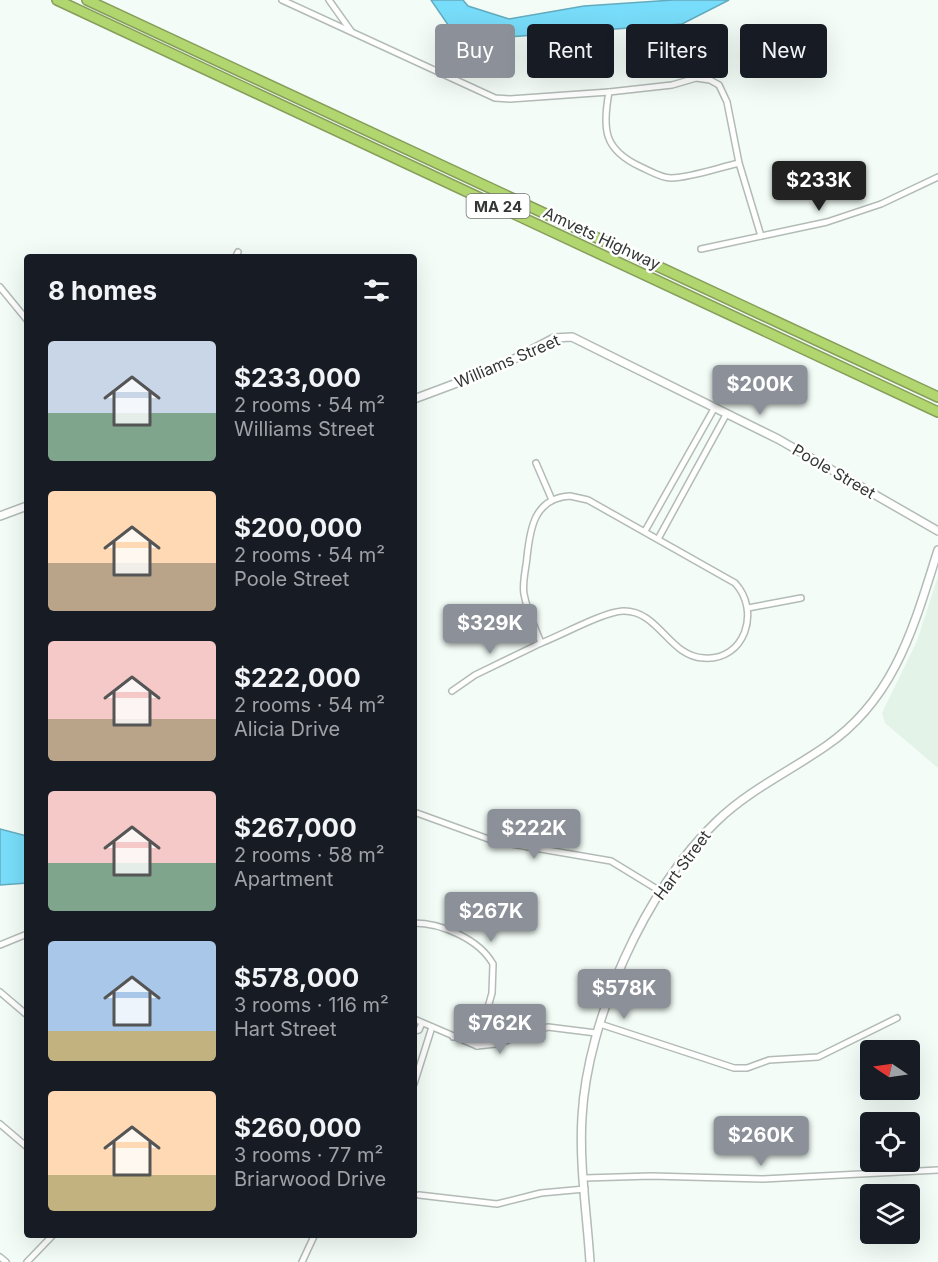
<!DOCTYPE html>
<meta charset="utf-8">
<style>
body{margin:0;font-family:Inter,sans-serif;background:#20242c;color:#f1f3f6;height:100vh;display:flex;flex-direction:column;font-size:22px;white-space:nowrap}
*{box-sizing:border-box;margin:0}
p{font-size:20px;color:#9ea1a6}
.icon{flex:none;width:33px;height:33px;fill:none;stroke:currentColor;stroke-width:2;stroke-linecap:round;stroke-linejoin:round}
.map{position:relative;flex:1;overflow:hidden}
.sheet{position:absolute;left:24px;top:254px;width:393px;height:984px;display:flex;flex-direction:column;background:#171b24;border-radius:6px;box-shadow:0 6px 24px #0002}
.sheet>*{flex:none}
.top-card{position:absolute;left:435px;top:24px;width:412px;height:54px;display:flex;gap:12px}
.needle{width:39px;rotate:283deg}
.controls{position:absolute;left:860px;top:1040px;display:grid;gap:12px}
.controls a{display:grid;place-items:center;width:60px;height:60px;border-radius:6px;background:#171b24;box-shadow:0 6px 24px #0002;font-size:30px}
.price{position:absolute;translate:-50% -51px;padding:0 14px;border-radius:6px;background:#8c9099;color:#fff;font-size:20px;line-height:39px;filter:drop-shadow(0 2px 3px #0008)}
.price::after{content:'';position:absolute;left:50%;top:36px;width:18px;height:14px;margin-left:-9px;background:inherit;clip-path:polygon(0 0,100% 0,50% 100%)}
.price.active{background:#222;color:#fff}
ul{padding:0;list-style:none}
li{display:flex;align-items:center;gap:18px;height:150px;padding:0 24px}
li span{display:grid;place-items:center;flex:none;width:168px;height:120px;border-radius:6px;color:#555}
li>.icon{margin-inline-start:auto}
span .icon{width:72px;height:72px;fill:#fffc;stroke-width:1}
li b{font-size:26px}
h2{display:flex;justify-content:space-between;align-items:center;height:72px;padding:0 24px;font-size:26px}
.tag{padding:0 21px;border-radius:6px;background:#171b24;box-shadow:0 6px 24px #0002;font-size:21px;line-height:54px}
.tag.active{background:#8c9099;color:#fff}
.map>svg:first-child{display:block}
.built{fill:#e3f3e8}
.water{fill:#78ddfa;stroke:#63abbf;stroke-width:1.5}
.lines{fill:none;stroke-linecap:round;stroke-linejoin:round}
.minor-casing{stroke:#b3bbb6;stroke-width:8}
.tertiary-casing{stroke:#b3bbb6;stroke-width:10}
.motorway-casing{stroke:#869e5a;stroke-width:12}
.minor{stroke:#fff;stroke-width:5}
.tertiary{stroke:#fff;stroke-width:7}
.motorway{stroke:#b2d66f;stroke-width:9}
.labels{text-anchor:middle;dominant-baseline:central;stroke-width:5;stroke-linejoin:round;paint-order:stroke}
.shield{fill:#fff;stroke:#707271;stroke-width:1.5}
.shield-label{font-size:15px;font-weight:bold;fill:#333634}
.street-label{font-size:16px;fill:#333634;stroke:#fff}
</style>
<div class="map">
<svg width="938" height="1262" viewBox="0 0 938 1262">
<rect width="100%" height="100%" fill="#f3fcf6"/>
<polygon class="built" points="938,576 938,768 885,723 882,713 917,641"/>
<g class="water">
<polygon points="431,0 463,0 468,6 509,19 584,6 673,0 729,0 682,24 481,39 455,35"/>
<polygon points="0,829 27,836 27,883 0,885"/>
</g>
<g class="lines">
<g class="minor-casing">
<g id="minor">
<polyline points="282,0 495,98 510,99 609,92"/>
<polyline points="329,0 351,31"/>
<path d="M739 163C717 168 693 177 671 178 661 178 650 171 641 167 604 150 602 130 609 92L672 85 696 78 710 80 719 85 727 102 739 163 761 236"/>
<polyline points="701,249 827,222 881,204 938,177"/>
<polyline points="236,256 238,252"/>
<polyline points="0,287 27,320"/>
<polyline points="536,463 552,500"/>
<path d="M570 496 588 500 735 583C761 611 745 661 704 658 669 657 659 610 623 611 603 612 562 635 541 643 535 627 527 611 524 594 522 582 526 569 527 557 530 529 534 498 570 496Z"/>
<polyline points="645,531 715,407"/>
<polyline points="658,539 727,413"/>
<polyline points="748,608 801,598"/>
<polyline points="452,691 475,675 541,643"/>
<polyline points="414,812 494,841 611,861 660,891"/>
<path d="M414 923C441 923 479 939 493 964L492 993 477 1046"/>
<polyline points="0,945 27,934"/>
<polyline points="0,992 27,1015"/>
<polyline points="414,1019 477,1046 496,1044 548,1027 596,1033"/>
<polyline points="600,1024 734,1068 747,1068 769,1060 818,1057 897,1018"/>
<polyline points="414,1031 419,1030 422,1023"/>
<polyline points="453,1037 486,1019"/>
<polyline points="414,1084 432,1027"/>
<polyline points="0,1124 27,1147"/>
<polyline points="585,1178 651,1176 763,1179 938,1170"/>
<polyline points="419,1195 497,1204 541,1193 585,1189"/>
<polyline points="0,1257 6,1262"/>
<polyline points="27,1262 54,1234"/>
<polyline points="302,1262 315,1234"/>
</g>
</g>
<g class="tertiary-casing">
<g id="tertiary">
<polyline points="414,399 497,368 554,338 572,337 778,439 938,531"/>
<polyline points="0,516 27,506"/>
<path d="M590 1262C587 1214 579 1164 582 1117 587 1020 646 888 717 821 749 790 790 771 826 746 895 699 914 626 938 550"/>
</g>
</g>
<g class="motorway-casing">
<g id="motorway">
<polyline points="57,0 938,412"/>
<polyline points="87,0 938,397"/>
</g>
</g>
<use href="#minor" class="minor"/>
<use href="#tertiary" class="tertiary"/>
<use href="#motorway" class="motorway"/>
</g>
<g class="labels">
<rect class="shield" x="466.5" y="194" width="63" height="24" rx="4.5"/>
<g class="shield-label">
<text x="498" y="206">MA 24</text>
</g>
<g class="street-label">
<text transform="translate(602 238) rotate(25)">Amvets Highway</text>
<text transform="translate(507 361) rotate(-23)">Williams Street</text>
<text transform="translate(834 471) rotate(30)">Poole Street</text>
<text transform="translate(682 865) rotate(-53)">Hart Street</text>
</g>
</g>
</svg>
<div class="controls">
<a><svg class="needle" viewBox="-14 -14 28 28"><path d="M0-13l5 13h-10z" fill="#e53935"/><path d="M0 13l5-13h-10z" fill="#9ea1a6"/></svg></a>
<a><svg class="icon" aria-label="locate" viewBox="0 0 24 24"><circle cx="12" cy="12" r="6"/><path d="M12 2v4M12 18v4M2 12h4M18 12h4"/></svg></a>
<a><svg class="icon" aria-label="layers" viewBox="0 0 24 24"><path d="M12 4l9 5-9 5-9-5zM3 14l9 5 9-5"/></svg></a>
</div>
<b class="price active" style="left:819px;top:212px">$233K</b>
<b class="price" style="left:760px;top:416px">$200K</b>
<b class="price" style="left:490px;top:655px">$329K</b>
<b class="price" style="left:534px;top:860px">$222K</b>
<b class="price" style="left:491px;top:943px">$267K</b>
<b class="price" style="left:624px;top:1020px">$578K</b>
<b class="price" style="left:500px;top:1055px">$762K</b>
<b class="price" style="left:761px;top:1167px">$260K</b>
<div class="top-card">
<a class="tag active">Buy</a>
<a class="tag">Rent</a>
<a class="tag">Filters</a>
<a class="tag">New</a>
</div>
<section class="sheet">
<h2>8 homes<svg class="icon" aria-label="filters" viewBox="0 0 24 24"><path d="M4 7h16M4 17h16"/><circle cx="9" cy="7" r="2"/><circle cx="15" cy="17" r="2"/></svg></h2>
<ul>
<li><span style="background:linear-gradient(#c9d6e8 60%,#7fa58c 0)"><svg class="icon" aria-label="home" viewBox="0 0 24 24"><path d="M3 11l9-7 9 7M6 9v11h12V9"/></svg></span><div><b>$233,000</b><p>2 rooms · 54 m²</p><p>Williams Street</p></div></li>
<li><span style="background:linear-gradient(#ffd9b3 60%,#b9a48a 0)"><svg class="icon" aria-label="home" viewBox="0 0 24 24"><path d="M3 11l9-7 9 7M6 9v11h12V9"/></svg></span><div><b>$200,000</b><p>2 rooms · 54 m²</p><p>Poole Street</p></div></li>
<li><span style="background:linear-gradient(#f6c9c9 65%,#b9a48a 0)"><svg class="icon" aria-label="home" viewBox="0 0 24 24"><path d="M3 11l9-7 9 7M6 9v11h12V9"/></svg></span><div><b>$222,000</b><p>2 rooms · 54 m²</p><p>Alicia Drive</p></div></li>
<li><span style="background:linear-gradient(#f6c9c9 60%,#7fa58c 0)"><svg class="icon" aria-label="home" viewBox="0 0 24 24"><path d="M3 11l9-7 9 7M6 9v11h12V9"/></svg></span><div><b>$267,000</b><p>2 rooms · 58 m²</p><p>Apartment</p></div></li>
<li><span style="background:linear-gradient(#a9c7e8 75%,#c2b280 0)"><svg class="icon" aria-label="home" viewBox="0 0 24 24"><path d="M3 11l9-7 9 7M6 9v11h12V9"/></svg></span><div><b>$578,000</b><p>3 rooms · 116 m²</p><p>Hart Street</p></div></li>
<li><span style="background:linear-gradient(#ffd9b3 70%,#c2b280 0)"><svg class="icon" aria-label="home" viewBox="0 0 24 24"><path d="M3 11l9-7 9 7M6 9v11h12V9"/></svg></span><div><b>$260,000</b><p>3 rooms · 77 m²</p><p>Briarwood Drive</p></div></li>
</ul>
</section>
</div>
